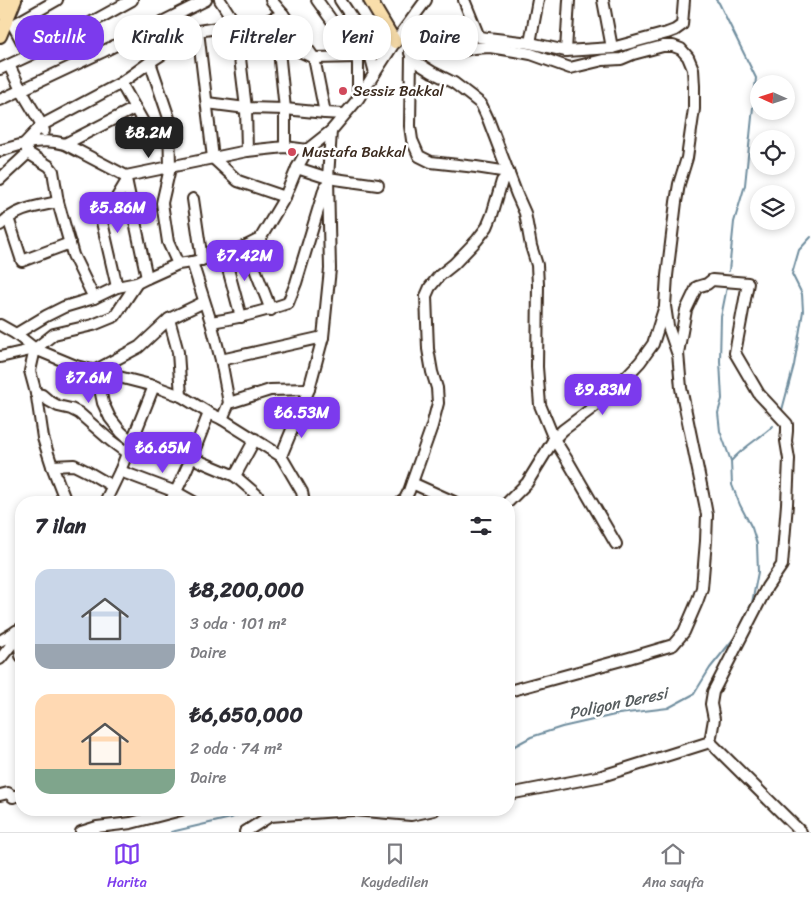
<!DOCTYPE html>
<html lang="tr">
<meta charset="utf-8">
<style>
body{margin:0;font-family:Sriracha,sans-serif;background:#f7f7f7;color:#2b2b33;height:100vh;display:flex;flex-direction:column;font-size:19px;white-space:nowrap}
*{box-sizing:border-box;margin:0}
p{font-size:16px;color:#7c7c81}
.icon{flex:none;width:28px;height:28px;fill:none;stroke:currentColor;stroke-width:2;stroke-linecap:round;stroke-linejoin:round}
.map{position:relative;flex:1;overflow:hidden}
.panel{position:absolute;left:15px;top:496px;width:500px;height:320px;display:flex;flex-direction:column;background:#fff;border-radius:20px;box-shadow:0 2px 8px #0003}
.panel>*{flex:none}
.banner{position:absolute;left:15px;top:15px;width:500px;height:45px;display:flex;gap:10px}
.needle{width:32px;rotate:273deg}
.controls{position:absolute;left:750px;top:75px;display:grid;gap:10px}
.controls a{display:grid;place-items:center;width:45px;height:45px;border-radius:50%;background:#fff;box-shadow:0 2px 8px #0003;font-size:25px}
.price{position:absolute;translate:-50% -42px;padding:0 11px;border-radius:10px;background:#7c3aed;color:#fff;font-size:16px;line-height:32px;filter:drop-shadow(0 1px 2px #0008)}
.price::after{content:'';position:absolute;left:50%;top:30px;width:15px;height:11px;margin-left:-8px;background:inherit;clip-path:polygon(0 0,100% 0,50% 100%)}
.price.selected{background:#222;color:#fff}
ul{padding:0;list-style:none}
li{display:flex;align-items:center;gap:15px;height:125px;padding:0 20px}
li span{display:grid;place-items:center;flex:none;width:140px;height:100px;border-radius:15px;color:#555}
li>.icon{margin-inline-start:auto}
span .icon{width:60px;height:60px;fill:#fffc;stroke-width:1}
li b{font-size:21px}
h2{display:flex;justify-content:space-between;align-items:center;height:60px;padding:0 20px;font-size:21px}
.tag{padding:0 18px;border-radius:20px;background:#fff;box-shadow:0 2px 8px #0003;font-size:18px;line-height:45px}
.tag.selected{background:#7c3aed;color:#fff}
.dock{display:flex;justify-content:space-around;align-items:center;height:70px;border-top:1px solid #e1e1e2;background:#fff;font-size:14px;color:#7c7c81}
.dock a{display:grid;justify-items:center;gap:2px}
.dock .selected{color:#7c3aed}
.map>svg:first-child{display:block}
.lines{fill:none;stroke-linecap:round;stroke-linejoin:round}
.stream{stroke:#708e9f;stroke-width:2}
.minor-casing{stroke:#3b2a1e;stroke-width:14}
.major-casing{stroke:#3b2a1e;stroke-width:16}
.minor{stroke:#fff;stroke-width:10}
.major{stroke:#f9deab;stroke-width:12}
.poi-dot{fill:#d1495b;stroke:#fff;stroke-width:2}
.labels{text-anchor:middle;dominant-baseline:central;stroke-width:5;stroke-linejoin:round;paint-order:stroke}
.poi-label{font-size:15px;fill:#3b2a1e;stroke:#fff;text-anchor:start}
.water-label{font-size:16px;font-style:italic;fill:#565c5e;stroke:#fff}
</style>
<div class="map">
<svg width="811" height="832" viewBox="0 0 811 832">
<rect width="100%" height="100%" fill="#fff"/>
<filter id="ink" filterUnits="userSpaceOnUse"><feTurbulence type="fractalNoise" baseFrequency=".02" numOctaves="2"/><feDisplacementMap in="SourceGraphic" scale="10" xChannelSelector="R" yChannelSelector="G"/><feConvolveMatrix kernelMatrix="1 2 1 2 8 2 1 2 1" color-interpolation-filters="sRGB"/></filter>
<g filter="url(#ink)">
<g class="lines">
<g class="stream">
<polyline points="716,0 719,3 756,78 745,185 734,222 729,271"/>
<polyline points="727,287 721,317 720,361 722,399 718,413 720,431 731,461"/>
<polyline points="782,410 794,365 803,311 802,294 792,274 799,250 811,237"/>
<path d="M509 749 531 737 562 727 619 714 668 708 694 694 710 668 735 637 752 603 758 572 757 544 752 528 740 505 732 485 731 461C743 447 760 438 773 426"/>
<polyline points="171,832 231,818 248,810"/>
</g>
<g class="minor-casing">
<g id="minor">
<polyline points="220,0 236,25 246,108 247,151"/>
<polyline points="271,0 283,14 314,58 358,57"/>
<polyline points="317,0 358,57 358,98"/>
<polyline points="340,0 366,39 375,73"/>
<polyline points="464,0 479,37 530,43 566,51 612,48 667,33 675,30 682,25 684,0"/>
<polyline points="603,0 612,48"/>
<polyline points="242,25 258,25 283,14"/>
<polyline points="198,31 213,158 238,181 285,197"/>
<polyline points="278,41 285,109 285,147"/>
<polyline points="530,43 538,0"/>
<polyline points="566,51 569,0"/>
<polyline points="411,54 410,126 412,140 419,156 431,162 476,167 508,172"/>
<polyline points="29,55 13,25 57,0"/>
<polyline points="150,62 169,118 170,168 162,203 168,242 178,264"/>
<polyline points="9,65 21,90 42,125 44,131"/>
<polyline points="0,69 43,49 132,0"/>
<polyline points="121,83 151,136 170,141"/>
<polyline points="0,100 102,52 206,0"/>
<polyline points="207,103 246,108 285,109 325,113"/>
<polyline points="65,144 135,108"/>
<path d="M0 151C22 144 43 137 65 144L126 176 247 151 285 147 307 150"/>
<polyline points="297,168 328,178 378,185"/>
<polyline points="0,179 28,153"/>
<polyline points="126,179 147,278"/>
<polyline points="193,199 202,260"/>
<polyline points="8,218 22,261 70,243"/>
<path d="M0 225C18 208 34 207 58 202"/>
<polyline points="246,246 271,310"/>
<polyline points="224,254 241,317"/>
<polyline points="192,262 211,322 221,360 229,403 222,419"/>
<polyline points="117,287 102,222 126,182"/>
<polyline points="94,298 73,255 58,202 53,171 49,166 28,153 25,143 42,125 121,83 150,62 198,31 236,25 278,41 314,58 325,113 344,114"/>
<polyline points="204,302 169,319 139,347 96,370 103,403 110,418 121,432 131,441 166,447 235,476 257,495 261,502"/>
<polyline points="169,319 178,352 181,396"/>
<path d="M211 322C238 318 263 312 288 303L296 283 325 187"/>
<polyline points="0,325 16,334 35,349 76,366 154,386 181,396 209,413 222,419 281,456 309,389 323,337 330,269 328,178 331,131"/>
<polyline points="16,334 46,316 64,307 94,298 117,287 137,283"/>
<polyline points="0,357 35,349"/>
<polyline points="221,360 323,337"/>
<polyline points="36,394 42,395 49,401 58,406 71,409 79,413 111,441 127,453"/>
<polyline points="229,403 270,390 309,389"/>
<polyline points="281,456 302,492 304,502"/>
<polyline points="52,466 74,465 88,472 112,486"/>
<polyline points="120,471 176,492 194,502"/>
<polyline points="235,476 255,439"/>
<polyline points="412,483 454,502"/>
<polyline points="66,502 52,466 43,438 37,397 30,371 35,349 54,334 93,325 115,316 137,283 147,278 178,264 192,262 224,254 246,246 260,239 285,197 297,168 307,150 331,131 358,99 395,42 426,0"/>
<polyline points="105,502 120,471 154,386"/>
<path d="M170 502C186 475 197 443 209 413"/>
<polyline points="401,502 405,499 409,491 432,426 438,403 437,388 432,372 428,349 426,296 430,287 439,276 454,264 477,240 487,227 492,215 502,181 509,174"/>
<polyline points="508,502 527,483 554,439 563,430 607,397 640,362 653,344 664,309"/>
<polyline points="616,544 569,463 554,439 540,405 537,367 538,285 537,265 531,246 525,213 517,195 488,119 481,104 471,96 454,83 432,72 416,62 410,53 412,47 417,42 424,40 435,43 450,50 461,51 474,48 490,47 515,51 531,54 570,68 603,60 621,59 633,54 663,46 673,46 681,49 688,57 693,69 694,86 694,109 687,158 679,184 676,202 667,276 665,306 668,326 677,352"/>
<polyline points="21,638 20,647 21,656"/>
<polyline points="0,641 20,629"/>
<polyline points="0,659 16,639 16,631"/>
<polyline points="509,691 629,658 673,645 684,632 697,602 702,588 706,541 707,515 705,504 681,388 678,353 686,310 697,287 707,284 712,280 748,283 735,353 759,394 787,424 787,431 786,441 789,459 787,504 782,565 767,587 713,692 711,704 714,719 710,742 602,776 509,794"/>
<polyline points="710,742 801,832"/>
<polyline points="0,795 8,793 13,797 21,794"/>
<polyline points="354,810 411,815 434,810"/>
<polyline points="81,832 97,827 131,823 181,810"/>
<polyline points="245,832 270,816 352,810"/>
</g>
</g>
<g class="major-casing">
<g id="major">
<polyline points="370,0 395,42"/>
<polyline points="0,13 5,0"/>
<polyline points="0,36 15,0"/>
</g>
</g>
<use href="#minor" class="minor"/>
<use href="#major" class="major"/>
</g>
</g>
<g class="poi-dot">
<circle cx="343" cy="91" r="5"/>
<circle cx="292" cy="152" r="5"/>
</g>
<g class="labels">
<g class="poi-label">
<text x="353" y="91">Sessiz Bakkal</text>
<text x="302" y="152">Mustafa Bakkal</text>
</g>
<g class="water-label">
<text transform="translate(618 703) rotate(-12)">Poligon Deresi</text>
</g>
</g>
</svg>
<div class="controls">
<a><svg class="needle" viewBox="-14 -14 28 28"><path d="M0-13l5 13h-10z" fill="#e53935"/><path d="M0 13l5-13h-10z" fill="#7c7c81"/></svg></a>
<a><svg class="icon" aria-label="locate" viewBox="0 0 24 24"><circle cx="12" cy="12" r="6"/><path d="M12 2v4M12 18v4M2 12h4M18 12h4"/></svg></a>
<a><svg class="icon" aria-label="layers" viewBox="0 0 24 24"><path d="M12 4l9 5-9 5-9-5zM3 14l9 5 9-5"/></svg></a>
</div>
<b class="price selected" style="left:149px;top:159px">₺8.2M</b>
<b class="price" style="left:118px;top:234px">₺5.86M</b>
<b class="price" style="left:245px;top:282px">₺7.42M</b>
<b class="price" style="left:89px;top:404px">₺7.6M</b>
<b class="price" style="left:603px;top:416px">₺9.83M</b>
<b class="price" style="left:302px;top:439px">₺6.53M</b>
<b class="price" style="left:163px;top:474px">₺6.65M</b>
<div class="banner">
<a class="tag selected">Satılık</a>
<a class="tag">Kiralık</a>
<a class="tag">Filtreler</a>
<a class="tag">Yeni</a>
<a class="tag">Daire</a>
</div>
<section class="panel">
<h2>7 ilan<svg class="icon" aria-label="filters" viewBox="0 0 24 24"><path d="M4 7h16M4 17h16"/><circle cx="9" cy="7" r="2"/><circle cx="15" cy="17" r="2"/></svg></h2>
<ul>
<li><span style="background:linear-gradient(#c9d6e8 75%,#9aa5b1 0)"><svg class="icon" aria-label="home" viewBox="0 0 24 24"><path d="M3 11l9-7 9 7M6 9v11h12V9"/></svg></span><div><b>₺8,200,000</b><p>3 oda · 101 m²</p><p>Daire</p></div></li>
<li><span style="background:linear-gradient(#ffd9b3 75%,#7fa58c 0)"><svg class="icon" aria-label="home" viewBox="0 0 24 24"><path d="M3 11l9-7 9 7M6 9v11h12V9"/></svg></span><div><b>₺6,650,000</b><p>2 oda · 74 m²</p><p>Daire</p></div></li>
</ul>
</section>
</div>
<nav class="dock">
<a class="selected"><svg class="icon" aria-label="map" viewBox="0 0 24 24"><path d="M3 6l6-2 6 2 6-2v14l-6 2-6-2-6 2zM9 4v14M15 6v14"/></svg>Harita</a>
<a><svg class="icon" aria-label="saved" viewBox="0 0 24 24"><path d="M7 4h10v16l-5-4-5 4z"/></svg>Kaydedilen</a>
<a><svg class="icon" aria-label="home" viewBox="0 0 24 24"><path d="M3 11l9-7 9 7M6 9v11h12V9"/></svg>Ana sayfa</a>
</nav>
